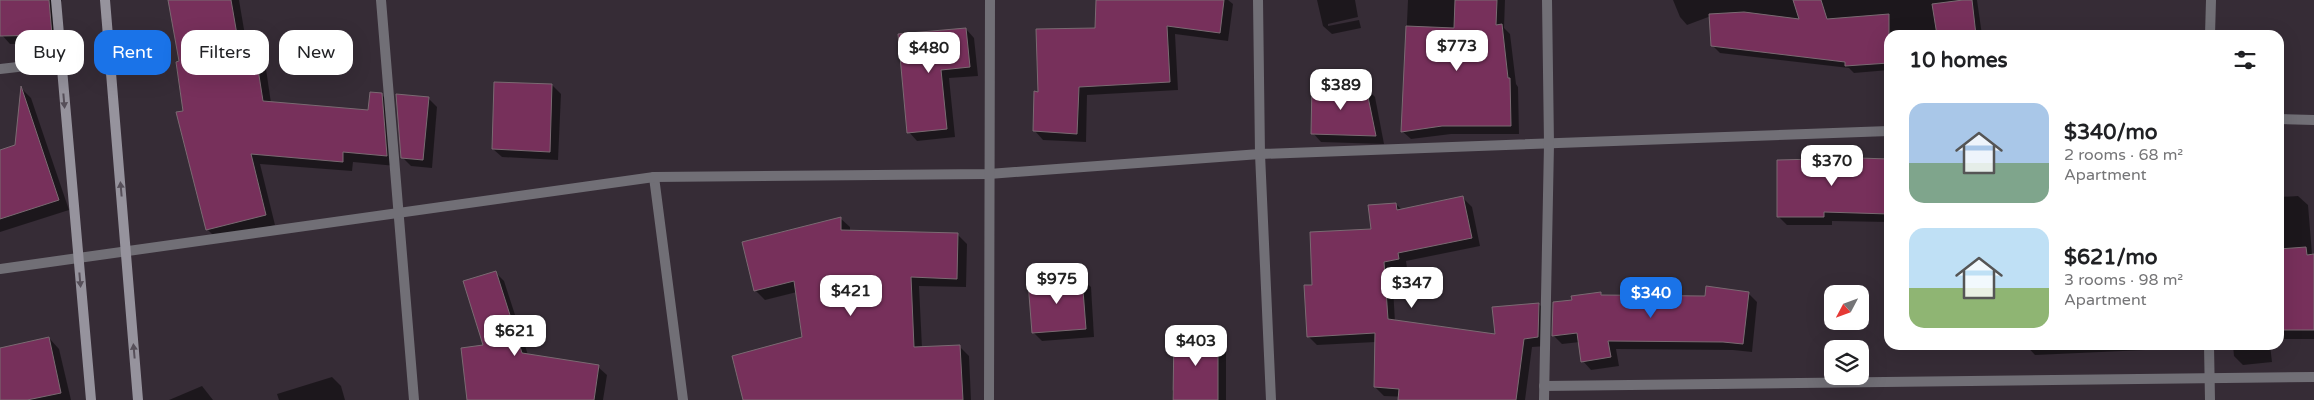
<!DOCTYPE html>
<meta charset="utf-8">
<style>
body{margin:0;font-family:"Varela Round",sans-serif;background:#f6f6f6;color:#202124;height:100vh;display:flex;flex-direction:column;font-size:19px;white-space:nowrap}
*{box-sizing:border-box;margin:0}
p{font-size:16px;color:#757577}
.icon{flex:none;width:28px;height:28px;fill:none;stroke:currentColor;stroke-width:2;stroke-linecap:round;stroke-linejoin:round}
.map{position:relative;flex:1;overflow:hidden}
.panel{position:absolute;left:1884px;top:30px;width:400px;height:320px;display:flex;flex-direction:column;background:#fff;border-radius:15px;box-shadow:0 5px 20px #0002}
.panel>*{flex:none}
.hud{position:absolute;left:15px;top:30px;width:475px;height:45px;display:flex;gap:10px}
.needle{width:32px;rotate:229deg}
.fabs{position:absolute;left:1824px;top:285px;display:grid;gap:10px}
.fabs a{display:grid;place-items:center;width:45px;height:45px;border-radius:10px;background:#fff;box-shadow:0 5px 20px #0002;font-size:25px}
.price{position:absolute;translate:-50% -42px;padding:0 11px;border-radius:10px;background:#fff;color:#222;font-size:16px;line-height:32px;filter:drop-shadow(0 1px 2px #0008)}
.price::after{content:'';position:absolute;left:50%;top:30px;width:15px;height:11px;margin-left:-8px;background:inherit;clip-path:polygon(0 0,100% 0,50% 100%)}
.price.current{background:#1a73e8;color:#fff}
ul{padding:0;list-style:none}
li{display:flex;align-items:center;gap:15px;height:125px;padding:0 25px}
li span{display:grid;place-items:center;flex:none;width:140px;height:100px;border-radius:15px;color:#555}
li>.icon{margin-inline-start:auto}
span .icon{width:60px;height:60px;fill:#fffc;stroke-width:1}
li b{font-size:21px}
h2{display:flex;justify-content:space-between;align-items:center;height:60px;padding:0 25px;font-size:21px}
.chip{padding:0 18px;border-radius:15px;background:#fff;box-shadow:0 5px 20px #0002;font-size:18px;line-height:45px}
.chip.current{background:#1a73e8;color:#fff}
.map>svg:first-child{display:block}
.shadow{fill:#0007}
.building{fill:#77305b;stroke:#7a6a72}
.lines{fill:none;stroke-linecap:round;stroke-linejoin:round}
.street{stroke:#716f76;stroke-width:10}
.secondary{stroke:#96939d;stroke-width:10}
.oneway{fill:#564f59}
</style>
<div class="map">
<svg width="2314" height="400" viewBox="0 0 2314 400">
<rect width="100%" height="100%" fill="#362c36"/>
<g class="shadow">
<polygon points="0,0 62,0 57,10 60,43 10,44 2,35"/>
<polygon points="170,0 239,0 248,53 255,52 265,62 271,103 369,112 381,94 391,104 396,166 353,162 352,171 260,164 275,225 217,239 207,229 185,112 180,62"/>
<polygon points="1159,0 1228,0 1233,4 1228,41 1175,34 1178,90 1087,95 1086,142 1043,140 1035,131 1039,93 1096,30"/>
<polygon points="1317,0 1355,0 1358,17 1328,24 1328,26 1359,20 1361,28 1332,34 1323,26"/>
<polygon points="1408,0 1505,0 1504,28 1510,34 1516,84 1518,87 1519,134 1451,134 1411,139 1402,131"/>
<polygon points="1673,0 1977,0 1982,35 1889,35 1889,70 1854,73 1849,68 1720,53 1712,45 1711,16 1687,25 1680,17"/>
<polygon points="966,29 974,38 978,76 949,78 955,137 917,141 909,132 899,35"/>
<polygon points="552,85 561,94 558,160 502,157 493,149"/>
<polygon points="1366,88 1375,97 1384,144 1321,142 1313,133"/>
<polygon points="22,89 31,98 69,210 0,232 0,151 16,146"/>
<polygon points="428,98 437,107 432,168 411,166 402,157"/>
<polygon points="1889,161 1889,222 1832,221 1832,225 1787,225 1778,216"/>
<polygon points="2298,196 2308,205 2312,254 2314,256 2314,339 2279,339 2279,197"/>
<polygon points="1463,198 1472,207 1480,246 1406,261 1407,268 1392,271 1395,322 1496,336 1539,304 1547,313 1547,346 1532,347 1525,400 1408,400 1409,397 1384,396 1375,387 1376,342 1317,345 1308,336 1314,286 1372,230 1396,204 1402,210"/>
<polygon points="840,218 850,227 850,232 958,235 967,244 966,287 919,286 922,348 960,347 969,356 971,400 745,400 803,338 797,292 765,300 756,291"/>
<polygon points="496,273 504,281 528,355 598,367 607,375 603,400 468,400 485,346"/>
<polygon points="1082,279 1091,287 1094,337 1042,341 1033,332"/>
<polygon points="1600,293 1603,296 1706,297 1748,293 1757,302 1752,352 1733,350 1616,349 1619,366 1591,370 1583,361 1580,342 1562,344 1553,335 1573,301"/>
<polygon points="1218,336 1226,345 1226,400 1172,400 1172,391"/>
<polygon points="49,338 59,349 71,400 0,400 0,349"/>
<polygon points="2026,345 2270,345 2272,362 2243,365 2234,356 2233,346 2035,355"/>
<polygon points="332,377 341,386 345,400 279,400 277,394"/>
<polygon points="202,386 213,400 169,400"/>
</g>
<g class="building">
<polygon points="0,0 49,0 52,35 0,36"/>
<polygon points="168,0 231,0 240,52 255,50 263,101 368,110 370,92 382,93 387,156 343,152 343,162 251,154 266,215 206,230 176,112 183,111 176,62 179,61"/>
<polygon points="1096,0 1224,0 1220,33 1167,26 1170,82 1079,87 1077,134 1033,131 1034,91 1038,92 1036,29 1095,28"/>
<polygon points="1455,0 1497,0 1496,25 1502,24 1508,78 1510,78 1511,126 1442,126 1401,132 1406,26 1454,28"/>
<polygon points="1793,0 1821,0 1827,19 1889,14 1889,63 1845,66 1845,62 1711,46 1709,14 1744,12 1799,19"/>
<polygon points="1963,0 1972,0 1976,35 1937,35 1932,4"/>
<polygon points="966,28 970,67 941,70 947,129 907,133 898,34"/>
<polygon points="494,82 552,84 550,152 492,149"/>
<polygon points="1312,85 1366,87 1376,136 1311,134"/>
<polygon points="21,86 59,200 0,219 0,150 15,145"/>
<polygon points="396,94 429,97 423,160 401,158"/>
<polygon points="1859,158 1889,159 1889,214 1824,212 1824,217 1777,217 1777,160"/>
<polygon points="1463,196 1472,238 1398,253 1399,259 1384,262 1388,319 1495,334 1492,307 1539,303 1538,337 1524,339 1516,400 1398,400 1399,389 1374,387 1375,333 1307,337 1304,285 1312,285 1310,232 1371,229 1368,205 1396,203 1397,210"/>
<polygon points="841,217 841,230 958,233 957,279 911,277 914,347 960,345 963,400 743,400 732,356 802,337 794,281 754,291 742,242"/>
<polygon points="2306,247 2307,255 2314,254 2314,330 2279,330 2279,249"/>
<polygon points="496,271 522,353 599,365 594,400 467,400 461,348 483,345 463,281"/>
<polygon points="1082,277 1086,329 1032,333 1028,282"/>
<polygon points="1706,286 1749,292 1743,344 1723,342 1608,341 1611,357 1581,362 1577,333 1552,336 1553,302 1572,300 1571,296 1601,292 1601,295 1705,296"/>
<polygon points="1174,333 1218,335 1218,400 1173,400"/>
<polygon points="49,337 61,393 27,400 0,400 0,348"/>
</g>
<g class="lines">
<g class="street">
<polyline points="381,0 414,400"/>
<polyline points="1258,0 1260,154 1271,400"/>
<polyline points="2210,35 2211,0"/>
<polyline points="0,69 61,62"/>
<polyline points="2279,119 2314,120"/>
<polyline points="654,177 683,400"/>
<polyline points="0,269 654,177 989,174 1260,154 1889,131"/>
<polyline points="2209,345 2210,400"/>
<polyline points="1544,386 2314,377"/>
<polyline points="989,400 990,0"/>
<polyline points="1544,400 1549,144 1547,0"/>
</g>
<g class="secondary">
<polyline points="56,0 91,400"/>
<polyline points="105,0 138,400"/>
</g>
</g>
<defs><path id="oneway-solid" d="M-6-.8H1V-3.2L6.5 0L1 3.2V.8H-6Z" transform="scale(1.25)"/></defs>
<g class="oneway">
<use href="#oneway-solid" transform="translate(64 101) rotate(85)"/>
<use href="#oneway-solid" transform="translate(121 189) rotate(-95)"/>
<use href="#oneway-solid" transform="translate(80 280) rotate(85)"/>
<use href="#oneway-solid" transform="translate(134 351) rotate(-95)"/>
</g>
</svg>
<div class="fabs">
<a><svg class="needle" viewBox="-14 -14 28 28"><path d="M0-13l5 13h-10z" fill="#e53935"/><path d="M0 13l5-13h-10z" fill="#757577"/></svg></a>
<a><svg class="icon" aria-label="layers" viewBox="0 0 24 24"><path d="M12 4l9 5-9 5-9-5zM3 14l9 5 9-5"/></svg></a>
</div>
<b class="price" style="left:1457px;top:72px">$773</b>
<b class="price" style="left:929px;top:74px">$480</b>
<b class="price" style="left:1341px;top:111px">$389</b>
<b class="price" style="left:1832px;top:187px">$370</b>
<b class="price" style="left:1057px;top:305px">$975</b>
<b class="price" style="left:1412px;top:309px">$347</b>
<b class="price" style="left:851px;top:317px">$421</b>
<b class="price current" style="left:1651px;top:319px">$340</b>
<b class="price" style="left:515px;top:357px">$621</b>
<b class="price" style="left:1196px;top:367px">$403</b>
<div class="hud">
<a class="chip">Buy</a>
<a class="chip current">Rent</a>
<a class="chip">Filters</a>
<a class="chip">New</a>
</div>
<section class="panel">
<h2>10 homes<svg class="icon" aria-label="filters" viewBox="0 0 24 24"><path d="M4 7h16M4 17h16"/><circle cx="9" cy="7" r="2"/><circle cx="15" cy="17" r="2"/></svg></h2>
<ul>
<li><span style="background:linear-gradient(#a9c7e8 60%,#7fa58c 0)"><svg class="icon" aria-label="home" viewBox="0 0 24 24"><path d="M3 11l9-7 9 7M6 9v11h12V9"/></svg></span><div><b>$340/mo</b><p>2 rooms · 68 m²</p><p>Apartment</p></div></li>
<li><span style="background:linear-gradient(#bfe0f5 60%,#8fb573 0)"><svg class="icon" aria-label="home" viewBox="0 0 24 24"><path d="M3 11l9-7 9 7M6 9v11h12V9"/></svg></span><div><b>$621/mo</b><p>3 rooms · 98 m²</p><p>Apartment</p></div></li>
</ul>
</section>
</div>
